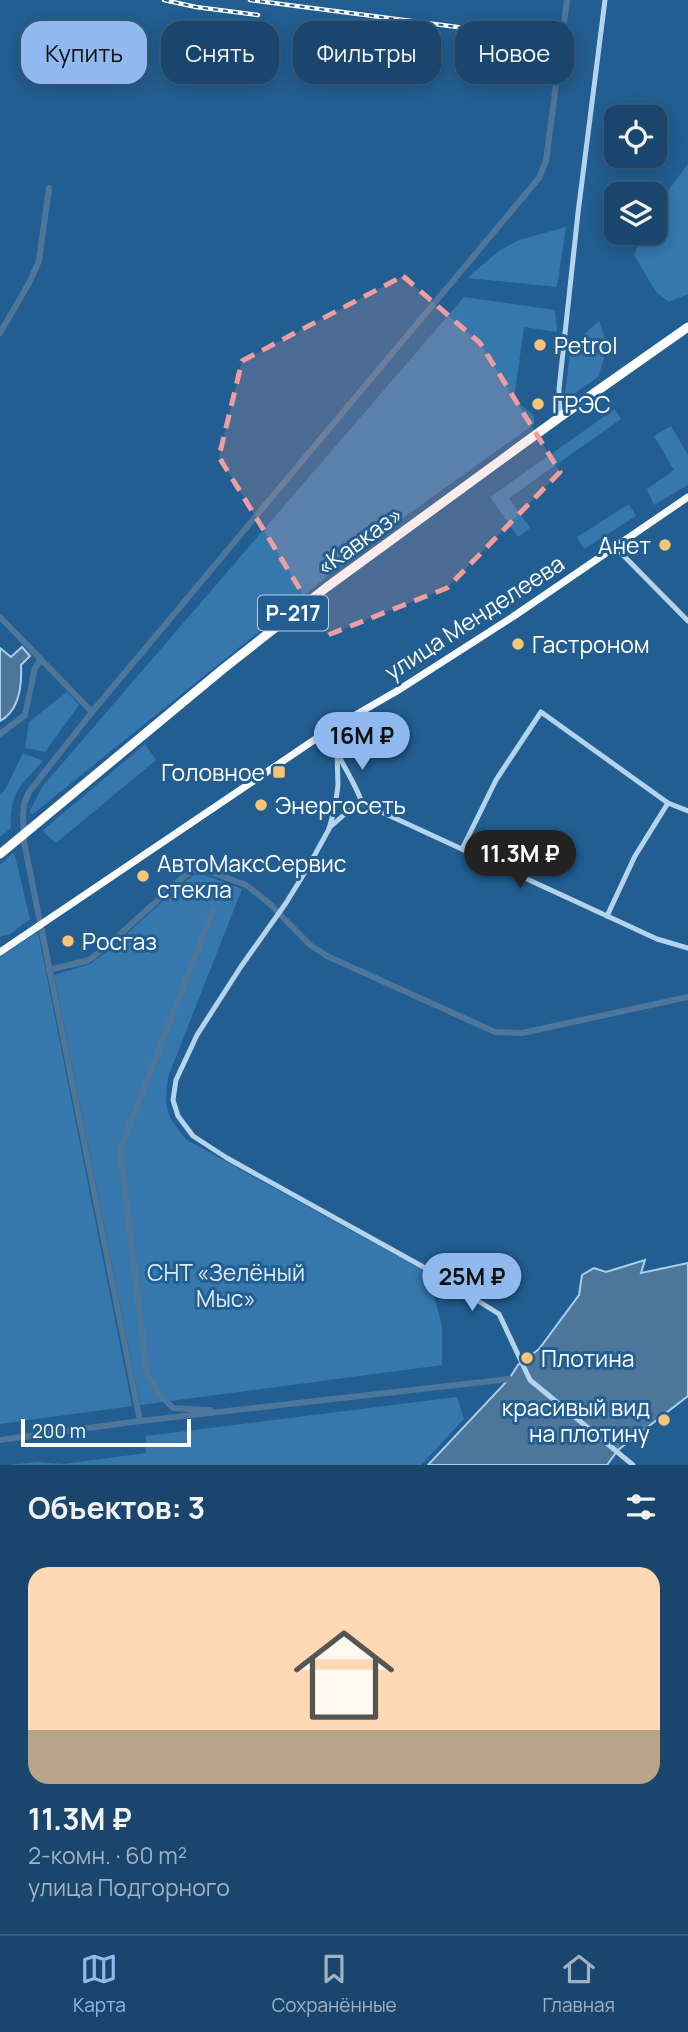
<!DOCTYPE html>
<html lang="ru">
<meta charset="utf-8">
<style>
body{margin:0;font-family:Manrope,sans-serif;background:#234d72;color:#f1f3f6;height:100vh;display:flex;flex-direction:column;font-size:26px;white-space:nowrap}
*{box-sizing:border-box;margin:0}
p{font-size:23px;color:#9fb1c2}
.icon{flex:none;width:38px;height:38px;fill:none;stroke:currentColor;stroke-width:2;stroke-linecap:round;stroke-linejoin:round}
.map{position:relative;height:1465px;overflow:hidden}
.drawer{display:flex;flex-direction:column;background:#1a466d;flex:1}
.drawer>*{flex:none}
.hud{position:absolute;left:21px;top:21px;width:648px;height:63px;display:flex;gap:14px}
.controls{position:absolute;left:604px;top:105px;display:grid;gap:14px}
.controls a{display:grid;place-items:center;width:63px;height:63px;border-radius:14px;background:#1a466d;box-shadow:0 4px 18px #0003,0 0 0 2px #385e80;font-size:35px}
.scale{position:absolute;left:21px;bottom:18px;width:170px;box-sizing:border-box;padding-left:7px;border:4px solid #fff;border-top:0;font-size:19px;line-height:24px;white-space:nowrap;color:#fff;-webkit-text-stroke:5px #225e91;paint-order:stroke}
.price{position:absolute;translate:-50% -60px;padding:0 16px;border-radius:24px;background:#90b9f0;color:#111;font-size:23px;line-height:46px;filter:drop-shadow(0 2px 4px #0008)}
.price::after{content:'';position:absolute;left:50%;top:42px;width:21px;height:16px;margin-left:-10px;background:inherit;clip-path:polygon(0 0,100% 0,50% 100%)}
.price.active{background:#222;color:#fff}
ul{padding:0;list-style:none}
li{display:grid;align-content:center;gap:14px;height:371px;padding:0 28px}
li span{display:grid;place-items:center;height:217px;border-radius:21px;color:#555}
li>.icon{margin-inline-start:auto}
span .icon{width:126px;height:126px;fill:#fffc;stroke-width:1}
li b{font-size:30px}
h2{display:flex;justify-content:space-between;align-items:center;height:84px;padding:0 28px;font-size:30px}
.tag{padding:0 24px;border-radius:21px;background:#1a466d;box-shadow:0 4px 18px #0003,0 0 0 2px #385e80;font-size:24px;line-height:63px}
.tag.active{background:#90b9f0;color:#111}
.dock{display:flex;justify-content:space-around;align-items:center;height:98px;border-top:2px solid #385e80;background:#1a466d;font-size:19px;color:#9fb1c2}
.dock a{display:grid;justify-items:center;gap:4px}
.dock .active{color:#90b9f0}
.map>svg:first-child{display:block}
.green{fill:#3678ae}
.water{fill:#4e769a;stroke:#a8cfed;stroke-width:2}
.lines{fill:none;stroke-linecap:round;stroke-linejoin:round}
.canal{stroke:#4e769a;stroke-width:6}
.minor{stroke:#b4d3ec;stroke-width:5}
.major{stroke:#f9fcff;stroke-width:7}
.highway{stroke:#fff;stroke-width:9}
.rail-casing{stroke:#fff;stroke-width:4.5}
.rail{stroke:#225e91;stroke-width:2;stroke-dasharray:5;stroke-linecap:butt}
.marked{fill:#ed9e9e;fill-opacity:0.2;stroke:#ed9e9e;stroke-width:5;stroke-dasharray:14 9;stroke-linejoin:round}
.poi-dot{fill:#f8c576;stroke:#225e91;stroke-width:2.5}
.labels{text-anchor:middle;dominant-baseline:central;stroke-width:6;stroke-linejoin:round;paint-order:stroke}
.shield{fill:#225e91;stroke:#bdcfde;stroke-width:2}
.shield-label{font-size:21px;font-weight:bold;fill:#fff}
.poi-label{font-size:23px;fill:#fff;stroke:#225e91;text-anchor:start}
.street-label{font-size:23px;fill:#fff;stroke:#225e91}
.park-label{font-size:23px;fill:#d9ebf9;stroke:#225e91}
</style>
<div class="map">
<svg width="688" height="1465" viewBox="0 0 688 1465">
<rect width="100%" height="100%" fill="#225e91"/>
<g class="green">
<polygon points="688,164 688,294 669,302 656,292 634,255 644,233 654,233 656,207"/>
<polygon points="566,227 557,287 467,278 500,250 519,240"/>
<polygon points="464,297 555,310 557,332 524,327 514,399 534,416 534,424 371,541 33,814 29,813 42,787"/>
<polygon points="599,321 608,346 598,377 564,401 571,346"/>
<polygon points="615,409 621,419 509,498 530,528 518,537 490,497"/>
<polygon points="671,426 688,455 688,485 654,505 647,489 674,470 654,436"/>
<polygon points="629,504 636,516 584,549 577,537"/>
<polygon points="67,692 79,705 45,752 25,748 29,722"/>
<polygon points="145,744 156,760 56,843 42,831"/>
<path d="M23 753 43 761C21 785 9 793 11 828L0 837V795L5 790Z"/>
<polygon points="14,852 30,919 10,934 0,937 0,865"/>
<path d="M202 874 242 889 168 1077C164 1110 166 1115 187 1140L428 1273 442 1326V1365L140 1405 54 975 90 964 109 950 184 882 194 875Z"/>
<polygon points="38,932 132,1406 0,1424 0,957"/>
<polygon points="457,1397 464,1419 421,1465 8,1465 38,1462 63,1464 146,1453 146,1436"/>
</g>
<g class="water">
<path d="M22 647 30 656 21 665C22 685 20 710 0 721V648L11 657Z"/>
<polygon points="645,1260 641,1273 688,1263 688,1396 618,1450 607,1465 428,1465 509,1379 518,1365 539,1349 579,1295 582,1275 594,1268 606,1272"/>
</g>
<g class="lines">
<g class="canal">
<polyline points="0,333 29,283 39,261 49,188"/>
<polyline points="0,617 92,712"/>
<polyline points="0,734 25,715 35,668 41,659"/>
<polyline points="49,970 89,960 107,946 181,879 193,870 202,869 246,885 269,903 310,945 327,956 495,1032 522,1033 688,997"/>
<polyline points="210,1410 173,1408 160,1395 147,1375 120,1150 213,910"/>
<polyline points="140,1421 24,842 23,817 24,804 29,792 92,712 539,178 546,161 567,0"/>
<polyline points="0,1440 140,1421 509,1379 517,1381"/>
</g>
<g class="minor">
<polyline points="560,417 559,389 578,213 605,0"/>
<polyline points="615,547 688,621"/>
<polyline points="326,732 337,751 338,785 335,807 329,829 307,869 286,903 240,968 197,1035 176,1080 173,1100 178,1116 193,1136 227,1158 427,1269 499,1314 530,1380 633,1465"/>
<path d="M338 754C346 771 356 785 362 803L657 939 688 948"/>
<polyline points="329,828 346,813 362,803"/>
<polyline points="462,849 496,780 541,712 668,803 688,811"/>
<polyline points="607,916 635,856 668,803"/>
</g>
<polyline class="major" points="0,952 326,732 397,691 514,616 688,497"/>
<polyline class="highway" points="0,854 223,669 327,587 560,417 688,327"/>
<g class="rail-casing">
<g id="rail">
<polyline points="164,0 196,7 258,15"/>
<polyline points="250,0 465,28"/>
</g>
</g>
<use href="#rail" class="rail"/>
</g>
<path class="marked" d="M403 276 480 343 560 472 447 588 328 635 219 457 242 361Z"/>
<g class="poi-dot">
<circle cx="540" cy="345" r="7"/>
<circle cx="538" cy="404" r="7"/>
<circle cx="665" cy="545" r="7"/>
<circle cx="518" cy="644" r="7"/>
<rect x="272" y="765" width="14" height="14" rx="3.5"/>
<circle cx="261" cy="805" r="7"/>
<circle cx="143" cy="876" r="7"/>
<circle cx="68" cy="941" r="7"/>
<circle cx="527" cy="1358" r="7"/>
<circle cx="664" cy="1420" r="7"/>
</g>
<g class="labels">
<rect class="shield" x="258" y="595.5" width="70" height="35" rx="5"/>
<g class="shield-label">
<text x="293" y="613">Р-217</text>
</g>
<g class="poi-label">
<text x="554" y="345">Petrol</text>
<text x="552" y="404">ГРЭС</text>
<text x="651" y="545" text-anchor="end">Анет</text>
<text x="532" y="644">Гастроном</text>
<text x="265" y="772" text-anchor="end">Головное</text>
<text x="275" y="805">Энергосеть</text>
<text x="157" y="863">АвтоМаксСервис<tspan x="157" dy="26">стекла</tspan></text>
<text x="82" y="941">Росгаз</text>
<text x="541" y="1358">Плотина</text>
<text x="650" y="1407" text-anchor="end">красивый вид<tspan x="650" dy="26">на плотину</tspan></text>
</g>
<g class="street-label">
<text transform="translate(359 540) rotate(-36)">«Кавказ»</text>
<text transform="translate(474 617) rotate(-33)">улица Менделеева</text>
</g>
<g class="park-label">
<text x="226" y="1272">СНТ «Зелёный<tspan x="226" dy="26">Мыс»</tspan></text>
</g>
</g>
</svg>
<div class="controls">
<a><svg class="icon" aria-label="locate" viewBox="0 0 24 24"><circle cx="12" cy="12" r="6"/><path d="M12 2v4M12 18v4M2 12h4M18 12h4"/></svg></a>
<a><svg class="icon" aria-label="layers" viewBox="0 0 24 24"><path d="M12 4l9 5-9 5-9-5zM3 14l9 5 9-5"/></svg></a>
</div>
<div class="scale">200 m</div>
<b class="price" style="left:362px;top:772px">16M ₽</b>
<b class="price active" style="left:520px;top:890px">11.3M ₽</b>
<b class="price" style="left:472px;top:1313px">25M ₽</b>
<div class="hud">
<a class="tag active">Купить</a>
<a class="tag">Снять</a>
<a class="tag">Фильтры</a>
<a class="tag">Новое</a>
</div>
</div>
<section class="drawer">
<h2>Объектов: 3<svg class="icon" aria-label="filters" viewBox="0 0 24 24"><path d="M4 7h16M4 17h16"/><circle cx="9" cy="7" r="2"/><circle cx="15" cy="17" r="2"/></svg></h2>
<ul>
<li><span style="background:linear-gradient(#ffd9b3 75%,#b9a48a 0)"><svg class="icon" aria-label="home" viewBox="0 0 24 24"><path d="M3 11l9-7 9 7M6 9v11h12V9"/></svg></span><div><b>11.3M ₽</b><p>2-комн. · 60 m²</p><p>улица Подгорного</p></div></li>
</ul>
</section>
<nav class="dock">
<a class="active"><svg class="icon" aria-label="map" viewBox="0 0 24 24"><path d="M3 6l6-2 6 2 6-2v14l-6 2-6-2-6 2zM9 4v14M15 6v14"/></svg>Карта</a>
<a><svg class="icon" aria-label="saved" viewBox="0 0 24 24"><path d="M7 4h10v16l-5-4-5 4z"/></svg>Сохранённые</a>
<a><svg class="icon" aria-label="home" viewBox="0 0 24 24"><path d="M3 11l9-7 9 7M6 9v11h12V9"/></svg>Главная</a>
</nav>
